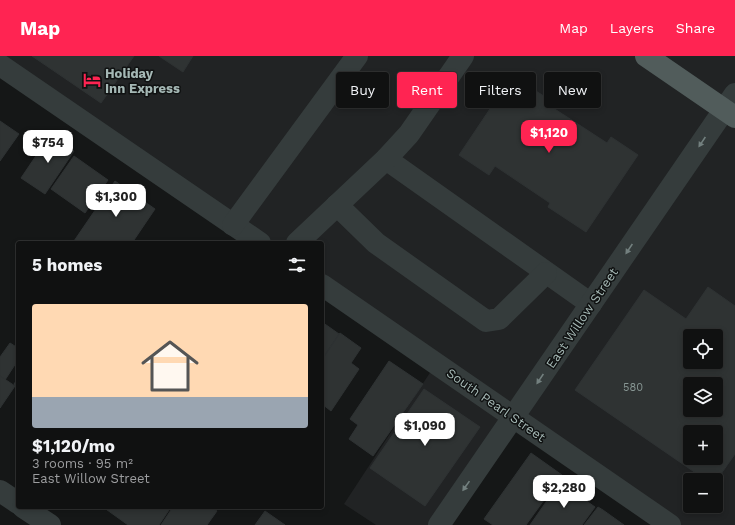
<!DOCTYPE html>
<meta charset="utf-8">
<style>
body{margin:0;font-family:"Work Sans",sans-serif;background:#1e1f1f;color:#f1f3f6;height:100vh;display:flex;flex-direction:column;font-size:15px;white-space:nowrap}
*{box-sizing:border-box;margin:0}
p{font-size:13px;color:#9c9d9f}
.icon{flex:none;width:22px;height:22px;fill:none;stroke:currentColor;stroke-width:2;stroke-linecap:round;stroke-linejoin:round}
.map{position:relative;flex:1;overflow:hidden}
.side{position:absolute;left:16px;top:185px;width:308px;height:268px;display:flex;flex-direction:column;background:#101111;border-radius:4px;box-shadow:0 2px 6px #0003,0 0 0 1px #303131}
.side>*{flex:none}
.hud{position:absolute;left:336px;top:16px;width:339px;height:36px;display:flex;gap:8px}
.tools{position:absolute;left:683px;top:273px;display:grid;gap:8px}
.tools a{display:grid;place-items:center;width:40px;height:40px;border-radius:4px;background:#101111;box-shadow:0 2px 6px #0003,0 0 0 1px #303131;font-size:20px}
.price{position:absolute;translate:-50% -34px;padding:0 9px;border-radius:8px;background:#fff;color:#222;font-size:13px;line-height:26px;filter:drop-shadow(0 1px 2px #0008)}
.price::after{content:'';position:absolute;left:50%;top:24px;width:12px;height:9px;margin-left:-6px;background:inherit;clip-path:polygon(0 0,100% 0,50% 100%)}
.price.on{background:#ff2452;color:#fff}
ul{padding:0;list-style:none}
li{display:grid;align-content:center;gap:8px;height:212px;padding:0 16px}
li+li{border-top:1px solid #303131}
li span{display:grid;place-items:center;height:124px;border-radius:4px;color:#555}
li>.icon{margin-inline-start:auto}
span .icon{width:72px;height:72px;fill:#fffc;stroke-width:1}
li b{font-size:17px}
h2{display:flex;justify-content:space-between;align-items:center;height:48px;padding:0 16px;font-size:17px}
.pill{padding:0 14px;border-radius:4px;background:#101111;box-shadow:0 2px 6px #0003,0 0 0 1px #303131;font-size:14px;line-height:36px}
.pill.on{background:#ff2452;color:#fff}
header{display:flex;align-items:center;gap:24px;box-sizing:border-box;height:56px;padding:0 20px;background:#ff2452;color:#fff}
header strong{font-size:19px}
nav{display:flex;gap:22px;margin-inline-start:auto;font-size:14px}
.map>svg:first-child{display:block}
.built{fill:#212324;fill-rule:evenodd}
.building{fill:#2f3333;stroke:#2e3233;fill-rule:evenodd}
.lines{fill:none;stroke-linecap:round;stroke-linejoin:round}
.minor{stroke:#353c3c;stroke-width:22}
.major{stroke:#515c5b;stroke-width:22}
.oneway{fill:#73807f}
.labels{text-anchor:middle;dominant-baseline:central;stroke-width:3;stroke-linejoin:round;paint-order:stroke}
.number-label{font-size:11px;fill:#889794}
.poi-label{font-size:13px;font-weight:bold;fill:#a5b8b5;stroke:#101212;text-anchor:start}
.street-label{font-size:13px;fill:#a5b8b5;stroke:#101212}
</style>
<header>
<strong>Map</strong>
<nav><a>Map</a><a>Layers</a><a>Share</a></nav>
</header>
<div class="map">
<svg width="735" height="469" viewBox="0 0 735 469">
<rect width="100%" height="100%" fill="#151717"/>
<path class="built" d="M0 0H735V469H675L515 358 440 469H376L344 448 437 306 322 228V187H262ZM690 280H716V306H690ZM690 328H716V354H690ZM690 376H716V402H690ZM690 424H716V450H690Z"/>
<g class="building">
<polygon points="32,0 134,0 101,47"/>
<polygon points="159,0 193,0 183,16"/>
<polygon points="512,20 547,42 544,46 607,87 611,81 638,99 586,176 548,151 550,147 495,110 489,119 459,99"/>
<polygon points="0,65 19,78 0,105"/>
<polygon points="50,79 74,95 45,138 21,122"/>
<polygon points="74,100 108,124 85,157 51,133"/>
<polygon points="115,125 155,153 132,187 77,187 74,185"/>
<path d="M708 231 735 250V398L716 425 706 424 575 334 644 234 686 263ZM690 280H716V306H690ZM690 328H716V354H690ZM690 376H716V402H690Z"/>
<polygon points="322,266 339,278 322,303"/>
<polygon points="340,277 361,292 351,307 359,313 331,355 322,348 322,304"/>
<polygon points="10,287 18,292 18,304 5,324 0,320 0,301"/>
<polygon points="389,305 423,328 373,400 349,383 358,369 350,363"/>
<polygon points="0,320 15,330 0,352"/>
<polygon points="18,322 18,331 14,328"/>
<polygon points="424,333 480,371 425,450 370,412"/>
<polygon points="531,397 562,419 526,469 493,469 484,463"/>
<polygon points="560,426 595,451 582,469 530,469"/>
<polygon points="103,451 171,451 159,469 128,469"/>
<polygon points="173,451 210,451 217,455 207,469 161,469"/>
<polygon points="598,451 603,454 624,469 584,469"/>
<polygon points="265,455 285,469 255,469"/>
</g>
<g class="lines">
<g class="minor">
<polyline points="0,9 260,187"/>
<polyline points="386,103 591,248"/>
<polyline points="337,149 376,187 486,265 499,263 546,217"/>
<polyline points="233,169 357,0"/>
<polyline points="297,187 386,103 409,78 463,0"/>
<polyline points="322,229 670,469"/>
<polyline points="0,435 18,447"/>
<polyline points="23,451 50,469"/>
<polyline points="439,469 735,38"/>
</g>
<polyline class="major" points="646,0 735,61"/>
</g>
<defs><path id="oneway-solid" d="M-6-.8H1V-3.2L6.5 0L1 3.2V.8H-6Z"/></defs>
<g class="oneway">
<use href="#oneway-solid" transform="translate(702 86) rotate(124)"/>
<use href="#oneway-solid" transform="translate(629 193) rotate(124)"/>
<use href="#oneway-solid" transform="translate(540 323) rotate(124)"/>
<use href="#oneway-solid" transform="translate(466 430) rotate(125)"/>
</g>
<defs>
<g id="hotel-bare" transform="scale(1.38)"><path d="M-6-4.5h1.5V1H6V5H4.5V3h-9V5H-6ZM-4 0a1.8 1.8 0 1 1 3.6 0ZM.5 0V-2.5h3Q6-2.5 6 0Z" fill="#ff2452" stroke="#101212" stroke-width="2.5" paint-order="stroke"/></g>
</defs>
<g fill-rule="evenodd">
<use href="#hotel-bare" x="92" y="24"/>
</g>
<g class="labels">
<g class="number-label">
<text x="633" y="331">580</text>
</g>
<g class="poi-label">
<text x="105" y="17">Holiday<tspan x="105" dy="15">Inn Express</tspan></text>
</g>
<g class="street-label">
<text transform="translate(582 262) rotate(-56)">East Willow Street</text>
<text transform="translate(496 349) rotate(35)">South Pearl Street</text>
</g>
</g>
</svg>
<div class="tools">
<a><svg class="icon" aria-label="locate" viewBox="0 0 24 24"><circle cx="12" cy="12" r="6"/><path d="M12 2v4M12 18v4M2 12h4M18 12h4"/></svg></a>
<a><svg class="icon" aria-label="layers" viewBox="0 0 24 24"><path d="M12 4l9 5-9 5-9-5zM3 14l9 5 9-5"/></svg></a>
<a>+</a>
<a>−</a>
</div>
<b class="price on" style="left:549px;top:98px">$1,120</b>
<b class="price" style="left:48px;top:108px">$754</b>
<b class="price" style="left:116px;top:162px">$1,300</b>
<b class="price" style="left:425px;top:391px">$1,090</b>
<b class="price" style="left:564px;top:453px">$2,280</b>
<div class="hud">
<a class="pill">Buy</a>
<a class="pill on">Rent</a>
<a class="pill">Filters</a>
<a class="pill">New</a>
</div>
<section class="side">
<h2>5 homes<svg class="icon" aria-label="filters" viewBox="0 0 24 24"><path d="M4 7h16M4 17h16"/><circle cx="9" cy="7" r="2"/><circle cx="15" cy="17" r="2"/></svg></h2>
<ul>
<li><span style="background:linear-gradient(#ffd9b3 75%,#9aa5b1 0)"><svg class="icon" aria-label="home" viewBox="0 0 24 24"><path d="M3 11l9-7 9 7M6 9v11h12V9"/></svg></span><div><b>$1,120/mo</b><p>3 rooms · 95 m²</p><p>East Willow Street</p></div></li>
</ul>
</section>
</div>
